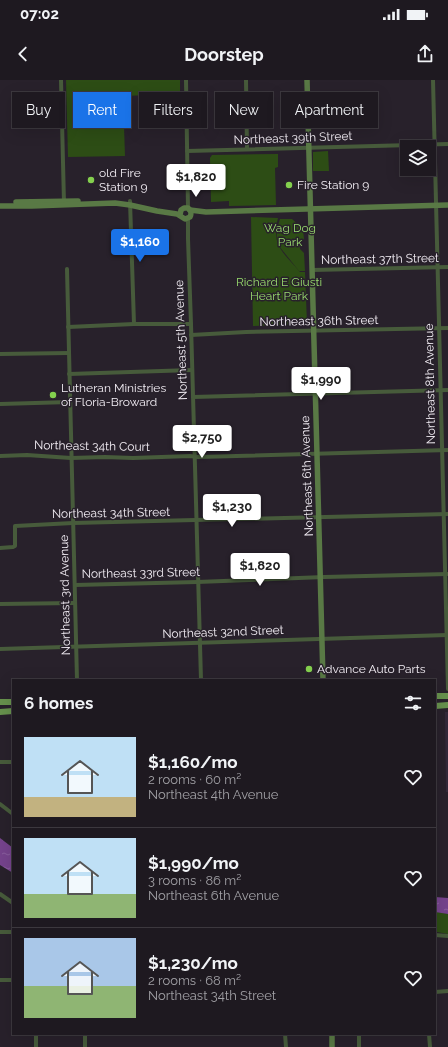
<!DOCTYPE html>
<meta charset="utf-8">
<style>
body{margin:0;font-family:Raleway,sans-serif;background:#262229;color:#f1f3f6;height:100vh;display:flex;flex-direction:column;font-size:15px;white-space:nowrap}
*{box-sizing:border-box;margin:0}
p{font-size:13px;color:#a1a0a5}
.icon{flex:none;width:22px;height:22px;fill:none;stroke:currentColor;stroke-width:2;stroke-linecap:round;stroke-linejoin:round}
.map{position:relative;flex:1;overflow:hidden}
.side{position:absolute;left:12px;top:599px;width:424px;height:356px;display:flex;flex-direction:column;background:#1e1920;border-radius:0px;box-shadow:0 4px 16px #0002,0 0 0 1px #3c383e}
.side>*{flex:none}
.guide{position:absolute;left:12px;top:12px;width:424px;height:36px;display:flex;gap:8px}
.buttons{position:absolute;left:400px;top:60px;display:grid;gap:8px}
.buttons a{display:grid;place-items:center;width:36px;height:36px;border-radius:0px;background:#1e1920;box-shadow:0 4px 16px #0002,0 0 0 1px #3c383e;font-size:20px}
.price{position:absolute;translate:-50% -34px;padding:0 9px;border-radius:4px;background:#fff;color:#222;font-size:13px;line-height:26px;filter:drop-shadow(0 1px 2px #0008)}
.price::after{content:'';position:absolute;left:50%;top:24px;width:12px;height:9px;margin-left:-6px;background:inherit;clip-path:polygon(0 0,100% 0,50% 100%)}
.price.selected{background:#1a73e8;color:#fff}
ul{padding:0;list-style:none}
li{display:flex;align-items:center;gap:12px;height:100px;padding:0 12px}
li+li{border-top:1px solid #3c383e}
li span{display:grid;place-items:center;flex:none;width:112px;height:80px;border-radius:0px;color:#555}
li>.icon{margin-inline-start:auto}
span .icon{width:48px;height:48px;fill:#fffc;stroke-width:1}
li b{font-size:17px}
h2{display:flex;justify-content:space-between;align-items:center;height:48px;padding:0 12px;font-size:17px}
.tag{padding:0 14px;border-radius:0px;background:#1e1920;box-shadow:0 4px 16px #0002,0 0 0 1px #3c383e;font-size:14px;line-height:36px}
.tag.selected{background:#1a73e8;color:#fff}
.status{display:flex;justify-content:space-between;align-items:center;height:28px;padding:0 20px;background:#1e1920;direction:ltr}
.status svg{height:11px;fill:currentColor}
header{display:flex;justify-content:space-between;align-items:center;height:52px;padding:0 12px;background:#1e1920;font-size:18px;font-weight:700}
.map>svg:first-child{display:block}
.built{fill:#332939}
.green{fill:#2d4d15}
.water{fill:url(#water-ripples)}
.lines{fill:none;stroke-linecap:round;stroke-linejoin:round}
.street{stroke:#475b3b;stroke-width:4}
.secondary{stroke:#597945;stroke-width:5.5}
.primary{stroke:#67914d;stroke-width:6}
.poi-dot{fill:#84d04e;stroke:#28212b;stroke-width:1.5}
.labels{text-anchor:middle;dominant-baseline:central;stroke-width:3;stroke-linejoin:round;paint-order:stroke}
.street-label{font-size:12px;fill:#f3eef5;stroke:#28212b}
.poi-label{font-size:12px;fill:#f3eef5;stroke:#28212b;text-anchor:start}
.park-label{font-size:12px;fill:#98da6e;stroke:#28212b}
</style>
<div class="status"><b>07:02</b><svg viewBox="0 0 49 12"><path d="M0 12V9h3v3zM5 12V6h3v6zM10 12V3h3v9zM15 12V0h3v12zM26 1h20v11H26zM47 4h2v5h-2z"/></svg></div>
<header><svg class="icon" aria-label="back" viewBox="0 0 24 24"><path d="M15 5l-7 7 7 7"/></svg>Doorstep<svg class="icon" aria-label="share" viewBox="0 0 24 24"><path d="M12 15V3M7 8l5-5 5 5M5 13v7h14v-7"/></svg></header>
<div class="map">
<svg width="448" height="967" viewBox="0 0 448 967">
<defs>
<pattern id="water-ripples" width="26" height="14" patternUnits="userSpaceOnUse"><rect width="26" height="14" fill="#75438c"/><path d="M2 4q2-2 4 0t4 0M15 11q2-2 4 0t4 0" fill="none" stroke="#895e9d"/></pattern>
</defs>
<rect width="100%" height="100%" fill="#28212b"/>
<polygon class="built" points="445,632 448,632 448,712 446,712"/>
<g class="green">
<polygon points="66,0 180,0 180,14 123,16 125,76 68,77"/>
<polygon points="328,71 329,91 313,91 313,72"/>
<polygon points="278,74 278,87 275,88 276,125 229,126 229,121 211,122 210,78 212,75"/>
<path d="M251 137 278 138C271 166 283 172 300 192H305L307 244 253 246Z"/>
<path d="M280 139H292L303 149 304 159 299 163 300 169 304 173 305 191H299L279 166C275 157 277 148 280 139Z"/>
<polygon points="437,832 448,834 448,854 437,852"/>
</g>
<g class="water">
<polygon points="0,758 13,768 13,793 0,785"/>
<polygon points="435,817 448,818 448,834 435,832"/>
</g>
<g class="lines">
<g class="street">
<polyline points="61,0 64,123"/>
<polyline points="186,0 188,128"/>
<polyline points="246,0 247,69"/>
<polyline points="433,0 448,609"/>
<polyline points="187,71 448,64"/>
<polyline points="130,121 134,244"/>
<polyline points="188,138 188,159 191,244 201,600"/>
<polyline points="67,189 77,600"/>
<polyline points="312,190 448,187"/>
<polyline points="68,247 134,244 191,244"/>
<polyline points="191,255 246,252 448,248"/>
<polyline points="0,274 69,273"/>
<polyline points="69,294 192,290"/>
<polyline points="193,317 448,310"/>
<polyline points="0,324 70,322"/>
<polyline points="0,376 27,375 71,378 105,377 133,378 190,376 198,377 448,370"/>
<polyline points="0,468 13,467 15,466 15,446 73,443 448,434"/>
<polyline points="75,505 197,502 324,497 448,494"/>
<polyline points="0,524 75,523"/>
<polyline points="0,569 447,555"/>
<polyline points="0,682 13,682"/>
<polyline points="0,724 13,734"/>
<polyline points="0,814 13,823"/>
<polyline points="0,852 13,852"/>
<polyline points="435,855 448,856"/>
<polyline points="0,900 13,900"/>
<polyline points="435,912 448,911"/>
<polyline points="36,954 36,967"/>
<polyline points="85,954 85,967"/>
<polyline points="285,954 286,967"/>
<polyline points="359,954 359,967"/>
<polyline points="429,954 430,967"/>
</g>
<g class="secondary">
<polyline points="307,0 323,600"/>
<polyline points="16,122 78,121"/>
<path d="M0 126H32L115 123 130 125 157 131 177 134 185 139 190 137C192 133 191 131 188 128H184L181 130 180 135"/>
<polyline points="190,130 206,132 448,125"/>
<polyline points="332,954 332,967"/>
</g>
<g class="primary">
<polyline points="435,616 448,616"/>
<polyline points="0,622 13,622"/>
<polyline points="435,626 448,625"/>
<polyline points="0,632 13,631"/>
</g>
</g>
<g class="poi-dot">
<circle cx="91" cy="100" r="4"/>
<circle cx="289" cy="105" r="4"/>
<circle cx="53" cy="315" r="4"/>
<circle cx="309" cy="589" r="4"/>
</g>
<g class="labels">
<g class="street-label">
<text transform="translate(293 58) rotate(-2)">Northeast 39th Street</text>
<text transform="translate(380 179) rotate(-1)">Northeast 37th Street</text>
<text transform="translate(319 241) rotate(-1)">Northeast 36th Street</text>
<text transform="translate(181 260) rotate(-92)">Northeast 5th Avenue</text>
<text transform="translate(430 304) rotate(-91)">Northeast 8th Avenue</text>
<text transform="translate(92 366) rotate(1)">Northeast 34th Court</text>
<text transform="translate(307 396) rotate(-92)">Northeast 6th Avenue</text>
<text transform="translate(111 433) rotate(-1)">Northeast 34th Street</text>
<text transform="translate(141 493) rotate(-1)">Northeast 33rd Street</text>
<text transform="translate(65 515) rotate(-91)">Northeast 3rd Avenue</text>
<text transform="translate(223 552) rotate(-2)">Northeast 32nd Street</text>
</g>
<g class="poi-label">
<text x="99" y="93">old Fire<tspan x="99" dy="14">Station 9</tspan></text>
<text x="297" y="105">Fire Station 9</text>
<text x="61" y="308">Lutheran Ministries<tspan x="61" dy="14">of Floria-Broward</tspan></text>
<text x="317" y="589">Advance Auto Parts</text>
</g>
<g class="park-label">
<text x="290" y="148">Wag Dog<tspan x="290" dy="14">Park</tspan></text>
<text x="279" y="202">Richard E Giusti<tspan x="279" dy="14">Heart Park</tspan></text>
</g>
</g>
</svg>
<div class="buttons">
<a><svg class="icon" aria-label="layers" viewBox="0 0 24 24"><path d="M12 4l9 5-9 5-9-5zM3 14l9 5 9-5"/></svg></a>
</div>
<b class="price" style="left:196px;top:118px">$1,820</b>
<b class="price selected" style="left:140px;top:183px">$1,160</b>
<b class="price" style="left:321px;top:321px">$1,990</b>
<b class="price" style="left:202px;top:379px">$2,750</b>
<b class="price" style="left:232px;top:448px">$1,230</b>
<b class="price" style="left:260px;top:507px">$1,820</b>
<div class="guide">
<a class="tag">Buy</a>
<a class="tag selected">Rent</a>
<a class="tag">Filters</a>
<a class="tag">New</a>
<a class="tag">Apartment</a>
</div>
<section class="side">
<h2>6 homes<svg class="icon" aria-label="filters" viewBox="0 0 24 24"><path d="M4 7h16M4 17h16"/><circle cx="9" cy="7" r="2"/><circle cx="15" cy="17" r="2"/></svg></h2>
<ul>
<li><span style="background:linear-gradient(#bfe0f5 75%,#c2b280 0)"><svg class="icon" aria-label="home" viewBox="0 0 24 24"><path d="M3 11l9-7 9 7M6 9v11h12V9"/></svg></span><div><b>$1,160/mo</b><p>2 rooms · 60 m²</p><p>Northeast 4th Avenue</p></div><svg class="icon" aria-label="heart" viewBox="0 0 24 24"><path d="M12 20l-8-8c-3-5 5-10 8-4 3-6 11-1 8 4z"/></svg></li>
<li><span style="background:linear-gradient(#bfe0f5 70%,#8fb573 0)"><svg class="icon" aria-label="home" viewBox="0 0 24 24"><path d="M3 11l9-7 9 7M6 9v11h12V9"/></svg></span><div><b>$1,990/mo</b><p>3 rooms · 86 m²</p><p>Northeast 6th Avenue</p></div><svg class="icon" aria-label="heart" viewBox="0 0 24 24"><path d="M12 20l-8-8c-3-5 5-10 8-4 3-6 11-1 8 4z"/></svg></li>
<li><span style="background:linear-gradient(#a9c7e8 60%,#8fb573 0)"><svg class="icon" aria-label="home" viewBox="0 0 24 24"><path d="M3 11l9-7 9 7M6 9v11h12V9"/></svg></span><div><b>$1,230/mo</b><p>2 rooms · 68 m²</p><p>Northeast 34th Street</p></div><svg class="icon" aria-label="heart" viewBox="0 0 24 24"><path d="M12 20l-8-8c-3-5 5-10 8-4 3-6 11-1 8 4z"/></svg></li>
</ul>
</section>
</div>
